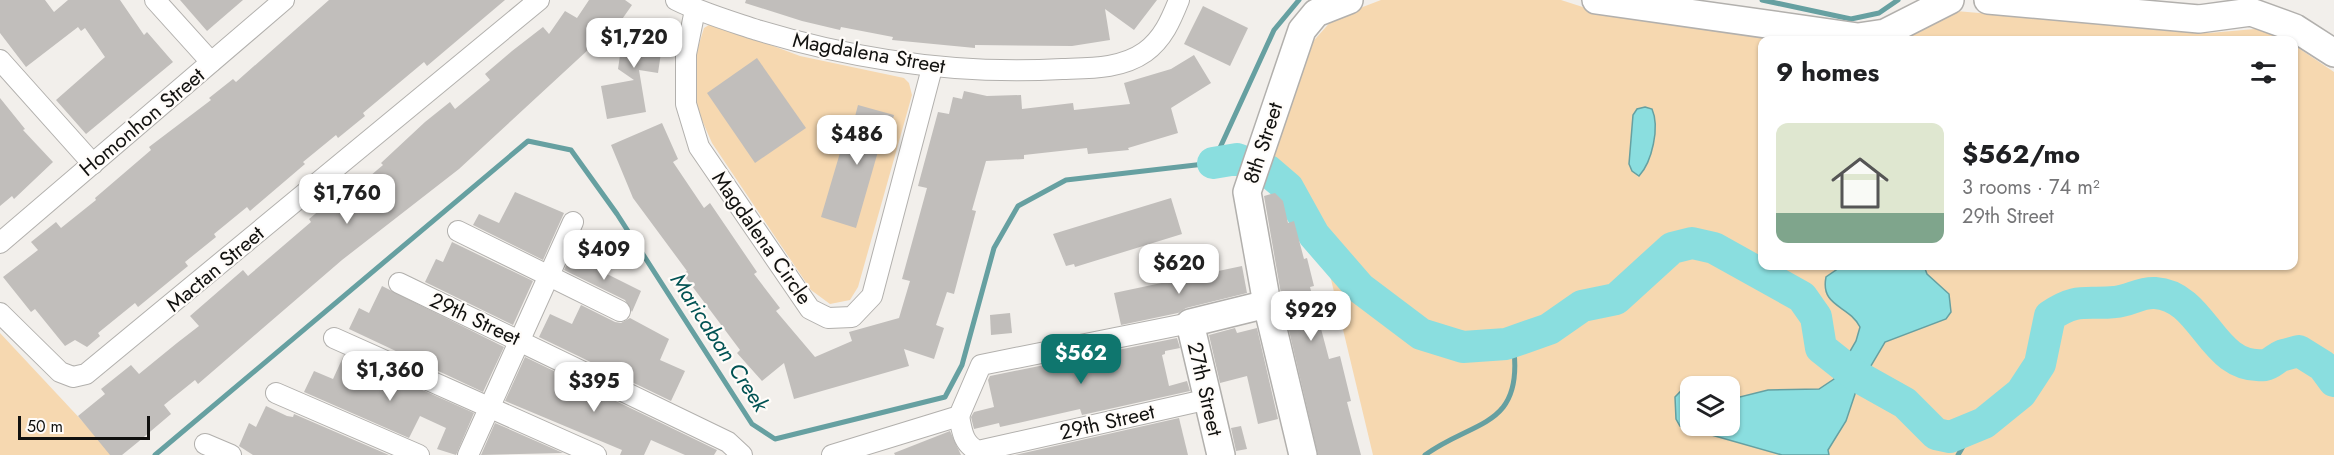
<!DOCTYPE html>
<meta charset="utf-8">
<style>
body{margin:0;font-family:Jost,sans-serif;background:#f6f6f6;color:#202124;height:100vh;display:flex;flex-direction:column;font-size:22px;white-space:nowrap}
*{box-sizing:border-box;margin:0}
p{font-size:20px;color:#757577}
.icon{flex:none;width:33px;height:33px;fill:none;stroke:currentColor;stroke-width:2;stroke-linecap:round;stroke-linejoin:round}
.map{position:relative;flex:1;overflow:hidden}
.sheet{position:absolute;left:1758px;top:36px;width:540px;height:234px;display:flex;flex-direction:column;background:#fff;border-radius:12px;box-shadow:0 2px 4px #0004}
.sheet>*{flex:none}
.fabs{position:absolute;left:1680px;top:376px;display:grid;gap:12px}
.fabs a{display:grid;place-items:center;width:60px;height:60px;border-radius:12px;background:#fff;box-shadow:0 2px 4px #0004;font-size:30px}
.scale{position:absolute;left:18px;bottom:15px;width:132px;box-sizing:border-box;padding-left:6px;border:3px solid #11110f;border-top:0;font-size:16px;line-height:21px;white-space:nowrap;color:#11110f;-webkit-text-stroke:4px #fffcf9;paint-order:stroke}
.price{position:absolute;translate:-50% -51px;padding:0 14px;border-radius:12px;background:#fff;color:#222;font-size:20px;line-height:39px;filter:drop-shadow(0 2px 3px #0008)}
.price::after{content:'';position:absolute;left:50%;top:36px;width:18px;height:14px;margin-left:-9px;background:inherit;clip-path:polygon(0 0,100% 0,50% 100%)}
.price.active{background:#0f766e;color:#fff}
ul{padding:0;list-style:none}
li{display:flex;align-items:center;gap:18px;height:150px;padding:0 18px}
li+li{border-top:2px solid #e0e0e0}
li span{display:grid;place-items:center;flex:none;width:168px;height:120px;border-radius:12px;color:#555}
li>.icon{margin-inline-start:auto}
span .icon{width:72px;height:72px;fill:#fffc;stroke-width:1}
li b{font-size:26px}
h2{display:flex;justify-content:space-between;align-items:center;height:72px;padding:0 18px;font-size:26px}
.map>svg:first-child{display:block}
.green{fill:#f6d8b0;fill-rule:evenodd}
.water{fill:#8adedf;stroke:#66a0a1;stroke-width:1.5}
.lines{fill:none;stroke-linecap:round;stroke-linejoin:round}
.stream{stroke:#66a0a1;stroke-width:5}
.river{stroke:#8adedf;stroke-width:32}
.building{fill:#c1bebb}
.street-casing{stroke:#b2b0ad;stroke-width:22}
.secondary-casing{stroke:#b2b0ad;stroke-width:30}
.street{stroke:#fff;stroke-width:20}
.secondary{stroke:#fff;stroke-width:27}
.labels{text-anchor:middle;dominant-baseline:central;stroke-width:4.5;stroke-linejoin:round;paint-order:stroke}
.street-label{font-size:21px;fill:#11110f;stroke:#fffcf9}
.water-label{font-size:22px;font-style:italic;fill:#015253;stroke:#fffcf9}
</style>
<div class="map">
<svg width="2334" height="455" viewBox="0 0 2334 455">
<rect width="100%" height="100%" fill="#f2efeb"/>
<g class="green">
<path d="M1381 0H1561L1592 10 1800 40H1762V266H2294V45L2334 72V455H1373L1318 225 1274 158 1308 47 1334 18ZM1690 387H1730V426H1690Z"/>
<polygon points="1956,11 2209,33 2255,29 2270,31 2287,40 1898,40"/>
<polygon points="712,23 800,56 904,78 909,83 912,95 858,287 850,300 830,304 811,290 712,143 694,102 694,60 704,28"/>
<polygon points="0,333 114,455 0,455"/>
</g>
<g class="water">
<path d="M1645 107 1652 109C1660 127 1652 162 1639 176L1632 171 1629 164 1633 115 1637 109Z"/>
<path d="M1842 266H1924L1927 274 1949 294 1951 312 1946 319 1885 342 1856 391 1846 421 1828 450 1829 455H1782L1680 426 1676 419 1675 397C1691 379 1704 373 1725 387H1690V426H1730V391L1740 397 1768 390 1819 389 1834 379 1856 341 1860 327C1849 305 1820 307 1826 277Z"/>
</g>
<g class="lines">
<g class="stream">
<polyline points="1762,0 1851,19 1879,13 1898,0"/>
<polyline points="155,455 528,141 571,150 617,214 752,424 775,439 945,397 962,365 994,248 1018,206 1066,180 1213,163 1274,30 1299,0"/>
<path d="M1425 455C1473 420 1522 428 1514 351L1506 344"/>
<polyline points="1958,455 1965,443 1984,423"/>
</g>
<path class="river" d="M1213 163 1237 159 1267 170 1288 188 1314 235 1360 288 1421 334 1463 347 1506 344 1549 329 1582 306 1616 299 1672 248 1692 243 1714 248 1802 297 1816 317 1821 348 1855 375 1905 403 1936 434 1950 437 1984 423 2021 393 2040 364 2050 316C2078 297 2086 305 2115 302 2130 301 2140 292 2155 293 2205 296 2211 371 2265 365 2271 364 2276 358 2281 356 2286 354 2293 353 2299 351L2323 366 2334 381"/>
</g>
<g class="building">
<polygon points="0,0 45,0 54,12 68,0 120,0 144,35 147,32 173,62 86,134 56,100 105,57 85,28 81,31 78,27 26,67 0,33"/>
<polygon points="180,0 243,0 207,31"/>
<polygon points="329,0 505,0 427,66 424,62 363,113 365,116 338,138 336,135 303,162 305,164 250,211 247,207 214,234 216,237 185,262 188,266 138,307 135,303 98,333 100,336 87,347 75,340 65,346 35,309 31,312 3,277 38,250 31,242 56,222 61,228 96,200 95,198 151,150 149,147 211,100 209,98 233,79 236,82"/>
<polygon points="589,0 625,0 632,5 597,55 589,49 459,169 342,260 198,384 195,380 164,405 171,414 138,442 122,455 110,455 78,416 105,394 101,389 131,365 139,374 177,343 199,326 190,316 243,270 248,276 311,222 309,219 333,199 337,204 383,165 381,163 425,122 450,102 455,109 490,80 485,74 512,51 543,27 549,34 565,11 577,18"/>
<polygon points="746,0 1157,0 1134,30 1105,9 1110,40 1072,46 975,45 975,48 892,40 893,37 841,27 840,30 802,21 745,3"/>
<polygon points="1203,6 1248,28 1230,66 1184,44"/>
<polygon points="625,21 665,26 658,73 639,70 646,112 607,119 601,86 634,80 618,69"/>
<polygon points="1194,55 1211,83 1171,108 1178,133 1128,148 1129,150 1088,154 1087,148 1024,155 1024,159 986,161 972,210 976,211 954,294 947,292 936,325 944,328 934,359 904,349 909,366 794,399 784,363 762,381 737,353 740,350 683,274 687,271 633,198 611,145 662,123 678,159 673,162 704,208 710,203 757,272 754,274 780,308 776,311 815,357 852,341 849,332 899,318 910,281 902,279 927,188 918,186 938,112 949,114 953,97 962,99 964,91 987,96 1021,95 1022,109 1073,103 1074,110 1130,104 1124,83 1171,69"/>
<polygon points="757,58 806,128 755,163 707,93"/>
<polygon points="0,98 25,129 23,130 53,162 14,199 12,196 0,206"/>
<polygon points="858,105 894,115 885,150 879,148 856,228 821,217 842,146 847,147"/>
<polygon points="515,192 564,213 543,260 473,225 479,214 499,223"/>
<polygon points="1275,193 1283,201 1288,223 1294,221 1304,259 1307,258 1314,286 1310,287 1329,359 1340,356 1351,401 1347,402 1361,455 1318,455 1287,322 1292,321 1285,293 1281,294 1264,196"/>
<polygon points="1171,198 1182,234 1075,267 1074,264 1066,266 1053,234"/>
<polygon points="452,242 533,281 513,325 425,282 436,259 443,262"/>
<polygon points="571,256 641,291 632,312 625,300 564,270"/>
<polygon points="1242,266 1247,293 1186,308 1178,313 1121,325 1114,293"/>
<polygon points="382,286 504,347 483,392 349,329 359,308 369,313"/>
<polygon points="581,305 615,322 621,323 630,318 669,339 660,360 685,371 671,401 539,337 550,314 572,324"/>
<polygon points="1010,313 1012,333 991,335 990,315"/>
<polygon points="1235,328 1237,333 1257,328 1278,419 1258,424 1247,376 1220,383 1209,335"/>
<polygon points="1177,338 1180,348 1165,351 1165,354 1162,355 1169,386 1187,381 1190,391 1082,415 1080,409 1000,427 999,423 974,429 971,417 974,412 994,407 988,380 990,376"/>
<polygon points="344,355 474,413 456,455 437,449 446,428 420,416 409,438 304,392 314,371 333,379"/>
<polygon points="525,357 717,450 714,455 685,455 651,440 644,455 620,455 622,450 505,401"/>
<polygon points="266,406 287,416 293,417 294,414 389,455 253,455 239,446 249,423 256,427"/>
<polygon points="1179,418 1188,455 1015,455"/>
<polygon points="495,423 563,453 481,455"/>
<polygon points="1241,426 1247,449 1236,451 1231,428"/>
<polygon points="950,431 961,455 895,455 894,453"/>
</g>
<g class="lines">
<g class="street-casing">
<g id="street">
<polyline points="155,0 211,62"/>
<path d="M676 0C702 13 730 21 757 30 856 60 958 75 1062 69 1090 68 1121 69 1145 52 1163 39 1171 20 1179 0"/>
<polyline points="695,10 686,54 686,104 699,147 810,309 828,318 852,317 872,296 932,68"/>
<polyline points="0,60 93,164"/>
<polyline points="458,231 620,311"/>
<polyline points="0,243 284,0"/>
<polyline points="399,283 728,442 742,455"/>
<polyline points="0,313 60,372 73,377 86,374 539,0"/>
<polyline points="334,338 596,455"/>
<polyline points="276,393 419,455"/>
<path d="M959 416C962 431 963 444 978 451L1209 399"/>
<polyline points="205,444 231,455"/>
<polyline points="468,455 573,222"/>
<polyline points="832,455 959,416 981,365 1190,323"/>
</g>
</g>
<g class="secondary-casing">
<g id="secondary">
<polyline points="1596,0 1858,37 1885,33 1950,0"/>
<polyline points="1988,0 2199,19 2251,12 2295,28 2334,53"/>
<polyline points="1221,455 1190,323 1267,304"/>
<polyline points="1303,455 1267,304 1247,192 1302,30 1316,13 1349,0"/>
</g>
</g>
<use href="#street" class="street"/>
<use href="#secondary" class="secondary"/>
</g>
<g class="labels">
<g class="street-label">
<text transform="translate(869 53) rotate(10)">Magdalena Street</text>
<text transform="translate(142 122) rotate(-40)">Homonhon Street</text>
<text transform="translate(1263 143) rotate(-72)">8th Street</text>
<text transform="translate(762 238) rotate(55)">Magdalena Circle</text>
<text transform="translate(215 269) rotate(-40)">Mactan Street</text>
<text transform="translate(475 319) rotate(25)">29th Street</text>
<text transform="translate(1205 389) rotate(77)">27th Street</text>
<text transform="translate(1107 422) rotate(-13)">29th Street</text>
</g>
<g class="water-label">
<text transform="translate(720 342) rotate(57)">Maricaban Creek</text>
</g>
</g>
</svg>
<div class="fabs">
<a><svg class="icon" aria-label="layers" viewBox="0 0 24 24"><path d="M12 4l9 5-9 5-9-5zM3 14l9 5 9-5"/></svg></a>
</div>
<div class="scale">50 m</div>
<b class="price" style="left:634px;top:69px">$1,720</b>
<b class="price" style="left:857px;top:166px">$486</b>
<b class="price" style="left:347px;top:225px">$1,760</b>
<b class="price" style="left:604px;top:281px">$409</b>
<b class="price" style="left:1179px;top:295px">$620</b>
<b class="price" style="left:1311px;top:342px">$929</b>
<b class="price active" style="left:1081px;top:385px">$562</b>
<b class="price" style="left:390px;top:402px">$1,360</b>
<b class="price" style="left:594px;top:413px">$395</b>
<section class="sheet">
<h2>9 homes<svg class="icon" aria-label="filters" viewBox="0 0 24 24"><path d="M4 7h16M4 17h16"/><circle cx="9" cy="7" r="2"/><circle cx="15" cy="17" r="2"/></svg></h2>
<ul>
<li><span style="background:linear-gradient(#dfe7d0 75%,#7fa58c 0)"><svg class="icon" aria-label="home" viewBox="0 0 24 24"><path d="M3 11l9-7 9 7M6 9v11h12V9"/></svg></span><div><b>$562/mo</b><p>3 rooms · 74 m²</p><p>29th Street</p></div></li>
</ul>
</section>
</div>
